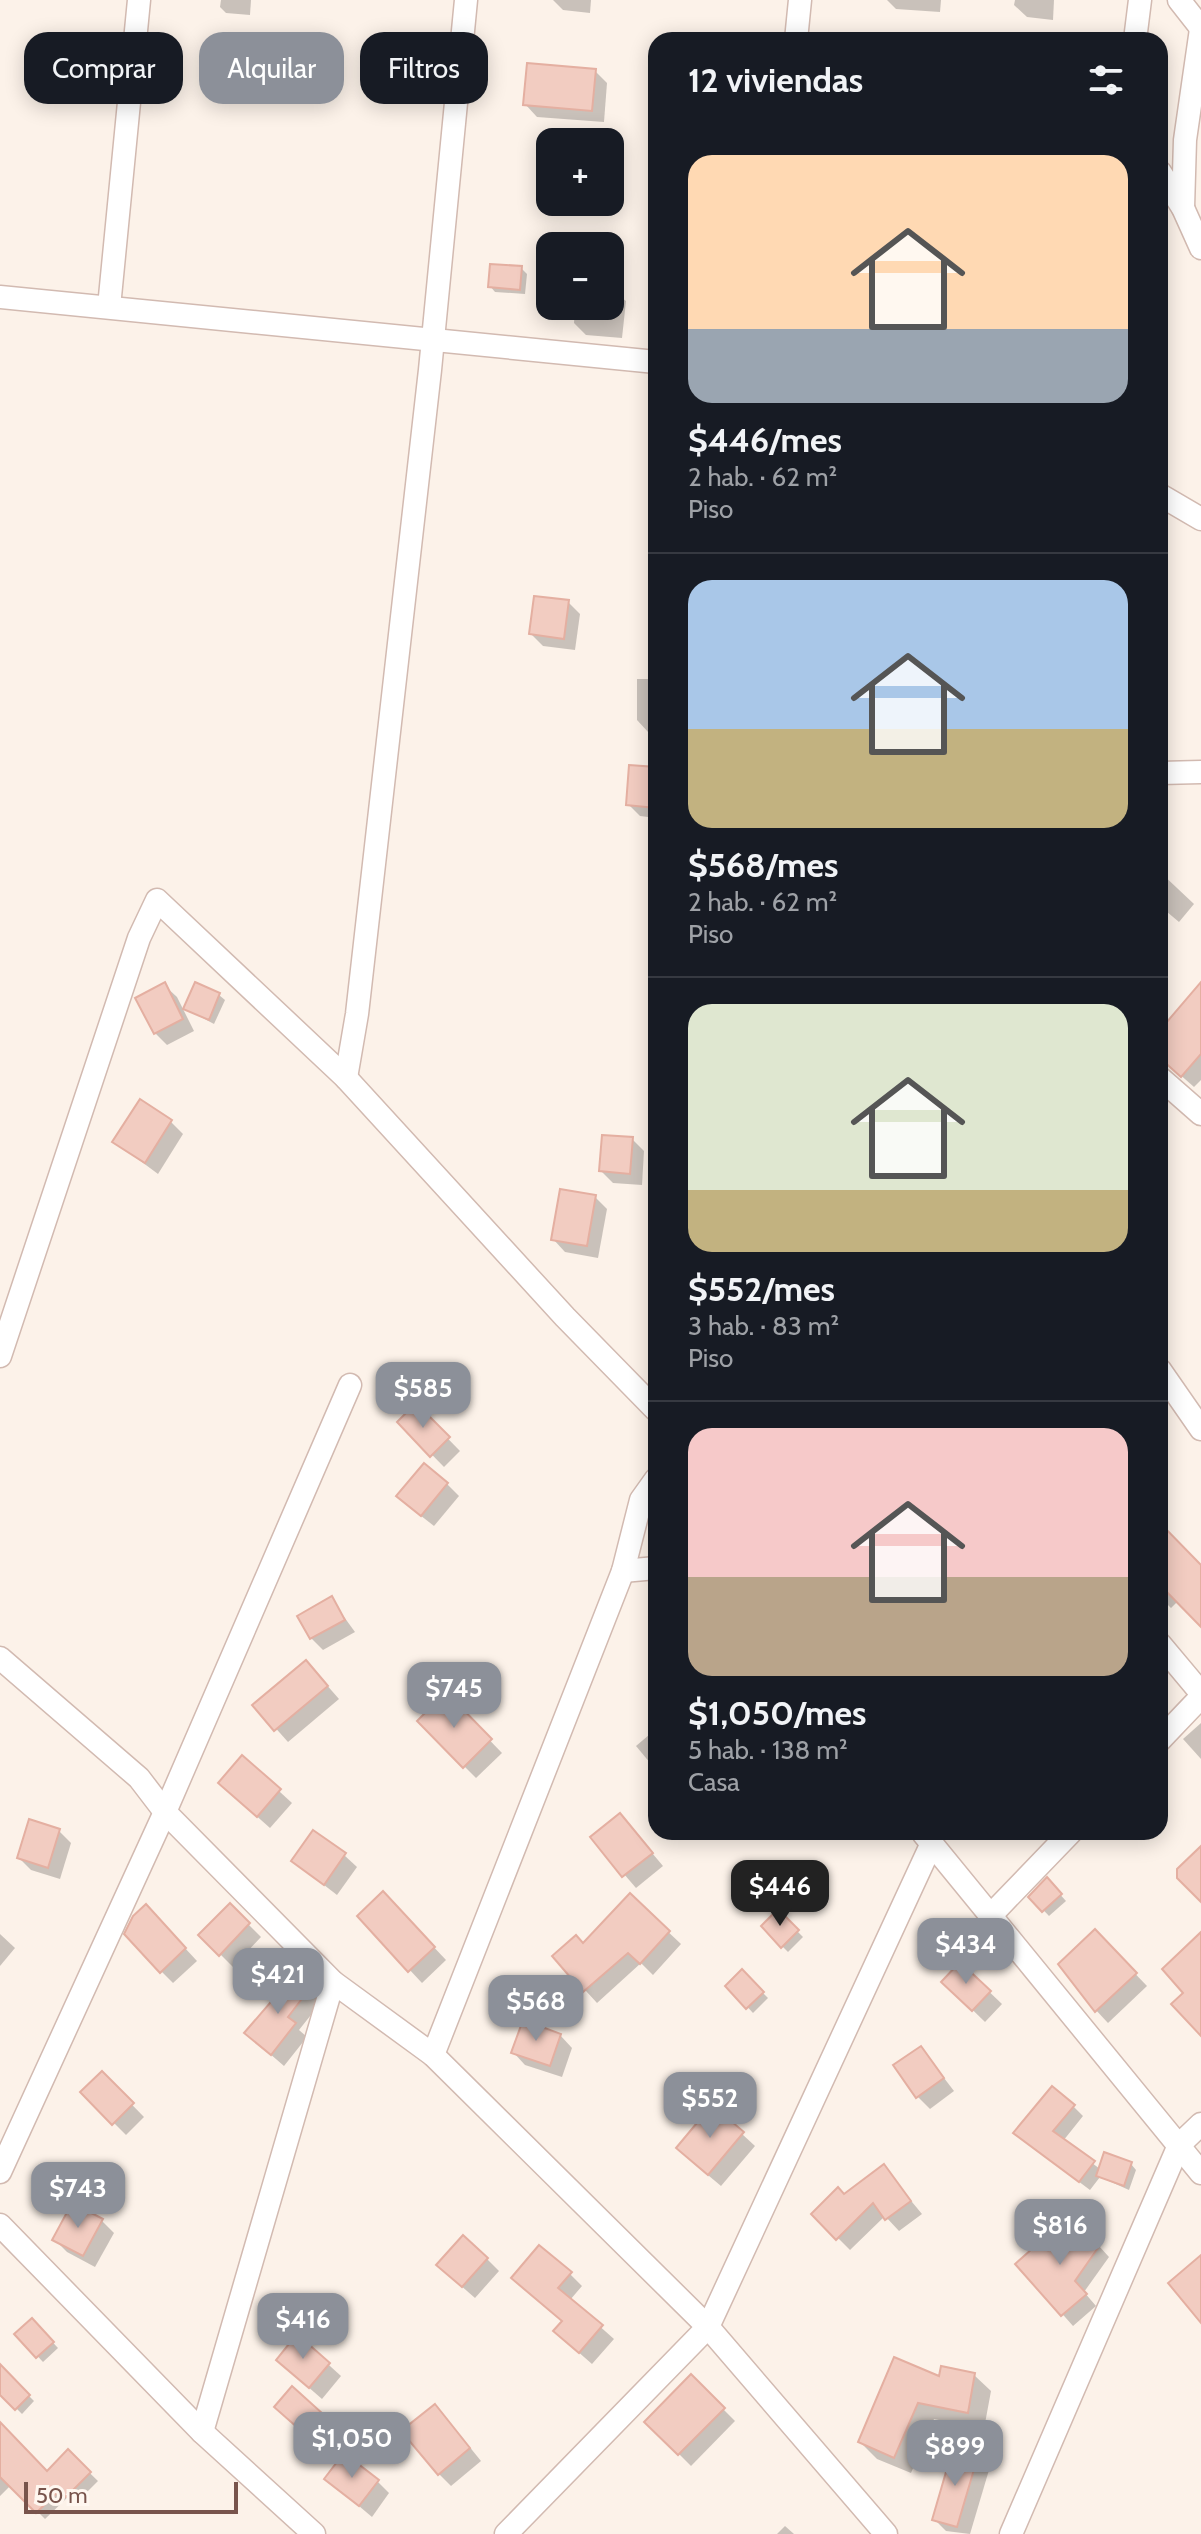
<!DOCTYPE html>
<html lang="es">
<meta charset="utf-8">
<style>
body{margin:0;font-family:Cabin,sans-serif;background:#242831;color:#f1f3f6;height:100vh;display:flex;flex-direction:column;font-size:30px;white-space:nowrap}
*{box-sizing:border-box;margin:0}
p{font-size:26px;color:#9ea1a6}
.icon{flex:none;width:44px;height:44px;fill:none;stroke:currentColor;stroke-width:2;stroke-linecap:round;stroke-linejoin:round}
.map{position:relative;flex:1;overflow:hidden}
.panel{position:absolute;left:648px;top:32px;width:520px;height:1808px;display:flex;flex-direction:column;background:#171b24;border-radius:24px;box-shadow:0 4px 20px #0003}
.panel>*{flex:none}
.banner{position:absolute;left:24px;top:32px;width:504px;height:72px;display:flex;gap:16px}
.buttons{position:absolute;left:536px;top:128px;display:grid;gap:16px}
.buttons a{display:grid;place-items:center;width:88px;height:88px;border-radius:16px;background:#171b24;box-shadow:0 4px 20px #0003;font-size:40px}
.scale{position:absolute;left:24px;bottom:20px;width:214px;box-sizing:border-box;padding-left:8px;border:4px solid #78544c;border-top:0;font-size:22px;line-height:28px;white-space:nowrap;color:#78544c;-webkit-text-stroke:6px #fff7f0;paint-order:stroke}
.price{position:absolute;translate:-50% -68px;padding:0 18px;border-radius:16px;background:#8c9099;color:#fff;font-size:26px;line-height:52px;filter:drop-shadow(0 2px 4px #0008)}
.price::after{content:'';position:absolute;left:50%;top:48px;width:24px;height:18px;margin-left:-12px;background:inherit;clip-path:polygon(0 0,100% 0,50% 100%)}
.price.on{background:#222;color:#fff}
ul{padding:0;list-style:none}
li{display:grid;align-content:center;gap:16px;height:424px;padding:0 40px}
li+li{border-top:2px solid #363941}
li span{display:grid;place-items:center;height:248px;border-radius:24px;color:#555}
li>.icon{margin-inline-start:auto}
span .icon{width:144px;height:144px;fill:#fffc;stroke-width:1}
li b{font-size:34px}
h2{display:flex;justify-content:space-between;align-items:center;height:96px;padding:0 40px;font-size:34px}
.chip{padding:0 28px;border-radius:24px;background:#171b24;box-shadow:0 4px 20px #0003;font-size:28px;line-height:72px}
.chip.on{background:#8c9099;color:#fff}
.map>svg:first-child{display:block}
.shadow{fill:#0003}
.building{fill:#f2ccc1;stroke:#e4afa1;stroke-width:2}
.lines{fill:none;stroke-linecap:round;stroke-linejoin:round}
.minor-casing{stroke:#d2bab1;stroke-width:25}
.minor{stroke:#fff;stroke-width:22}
</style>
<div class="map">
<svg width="1201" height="2534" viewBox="0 0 1201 2534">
<rect width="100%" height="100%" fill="#fcf2e9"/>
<g class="shadow">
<polygon points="221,0 251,0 250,15 226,13 220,7"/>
<polygon points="553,0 591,0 590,13 563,10"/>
<polygon points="887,0 941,0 940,12 896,9"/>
<polygon points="1015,0 1054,0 1053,20 1027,17 1014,5"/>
<polygon points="595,71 607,83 604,122 537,117 525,104"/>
<polygon points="521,268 527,274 525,294 495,292 490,286"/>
<polygon points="610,289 626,301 622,338 586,335 574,323 575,306 610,306"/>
<polygon points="568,602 580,614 575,650 543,646 531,634"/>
<polygon points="637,679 656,679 656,733 649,733 637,720"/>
<polygon points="656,769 656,818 640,816 628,804"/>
<polygon points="1160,872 1194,904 1179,922 1160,906"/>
<polygon points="164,985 177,997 194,1031 167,1045 155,1033"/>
<polygon points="219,995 225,1000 214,1024 186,1009"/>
<polygon points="1201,998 1201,1080 1194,1087 1160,1057 1160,1033"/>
<polygon points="171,1122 183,1134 158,1174 115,1142"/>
<polygon points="632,1139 644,1151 642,1185 613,1183 601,1171"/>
<polygon points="595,1197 607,1209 598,1258 565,1252 553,1239"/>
<polygon points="416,1406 460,1451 444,1467 400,1422"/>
<polygon points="447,1484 459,1496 434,1526 411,1508"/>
<polygon points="1160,1525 1201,1567 1201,1624 1178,1601 1171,1608 1160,1597"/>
<polygon points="331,1599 355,1632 323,1650 311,1638"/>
<polygon points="318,1675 339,1699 288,1742 255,1705"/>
<polygon points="446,1695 502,1753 476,1778 419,1721"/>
<polygon points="1201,1723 1201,1759 1183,1739"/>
<polygon points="656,1729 656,1770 636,1746"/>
<polygon points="243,1758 292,1803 270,1828 233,1795"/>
<polygon points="620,1815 663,1866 636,1888 593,1838"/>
<polygon points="59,1831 71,1843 60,1879 31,1870 19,1858"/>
<polygon points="344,1855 357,1867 337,1895 293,1861"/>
<polygon points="1047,1880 1066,1901 1049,1916 1031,1897"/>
<polygon points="630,1896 681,1944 653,1975 641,1963 597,2003 554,1956 584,1946"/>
<polygon points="230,1906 261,1937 233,1967 201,1935"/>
<polygon points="395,1906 446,1960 422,1983 359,1916"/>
<polygon points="778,1912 803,1937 788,1952 763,1927"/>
<polygon points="158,1919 197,1961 173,1983 161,1971"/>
<polygon points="1095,1932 1147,1986 1108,2023 1080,1993"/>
<polygon points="0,1934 15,1948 0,1966"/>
<polygon points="960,1964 1002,2004 985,2022 944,1982"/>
<polygon points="742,1972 768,1998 753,2013 728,1986"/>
<polygon points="295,1977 322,2001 299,2030 307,2037 284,2066 246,2033"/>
<polygon points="560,2035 572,2048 562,2077 525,2065 513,2052"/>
<polygon points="921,2048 954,2091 930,2109 918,2097"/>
<polygon points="102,2074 144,2117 126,2135 83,2092"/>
<polygon points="1073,2106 1083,2116 1063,2141 1100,2169 1131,2164 1136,2170 1129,2190 1100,2177 1090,2190 1026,2142"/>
<polygon points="742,2134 755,2146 721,2186 690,2160"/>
<polygon points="883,2167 922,2214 899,2231 885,2216 850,2250 814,2214"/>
<polygon points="102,2221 114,2233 95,2267 67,2252 55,2240"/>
<polygon points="1099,2246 1109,2257 1084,2292 1096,2306 1073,2326 1018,2264 1049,2252"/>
<polygon points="487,2259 499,2271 475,2298 451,2277"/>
<polygon points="570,2274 582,2286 570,2300 614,2339 592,2364 568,2343 563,2322 526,2290"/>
<polygon points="32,2320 58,2348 43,2362 17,2334"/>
<polygon points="298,2337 341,2376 322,2399 291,2372"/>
<polygon points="974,2375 991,2391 984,2429 934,2419 911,2473 877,2459 860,2442 940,2378"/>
<polygon points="9,2376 34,2401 22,2414 0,2392 0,2385"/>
<polygon points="691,2377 735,2421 691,2466 647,2422"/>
<polygon points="289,2419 332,2424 344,2436 328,2454"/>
<polygon points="447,2419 481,2461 451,2486 439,2474"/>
<polygon points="0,2438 47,2473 68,2452 98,2481 76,2503 69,2496 45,2519 11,2485 0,2496"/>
<polygon points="977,2458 989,2470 970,2534 946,2531 934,2519"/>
<polygon points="327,2479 377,2481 389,2493 372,2517"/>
<polygon points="785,2526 794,2534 777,2534"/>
</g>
<g class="building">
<polygon points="527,63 596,69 592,111 523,105"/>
<polygon points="490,264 522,266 520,290 488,287"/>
<polygon points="534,596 569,600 564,639 529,634"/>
<polygon points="629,765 656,767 656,808 626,805"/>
<polygon points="165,982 183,1019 154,1034 135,998"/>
<polygon points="195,982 220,993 209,1020 183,1009"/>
<polygon points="1201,982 1201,1054 1181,1077 1160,1058 1160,1030"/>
<polygon points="140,1099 172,1120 145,1163 112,1142"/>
<polygon points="602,1135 633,1137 630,1174 599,1171"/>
<polygon points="560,1189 596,1195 587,1246 551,1240"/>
<polygon points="416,1403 450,1437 430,1457 397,1422"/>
<polygon points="424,1463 448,1483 421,1516 396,1496"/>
<polygon points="1160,1523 1201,1565 1201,1627 1160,1585"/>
<polygon points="332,1596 345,1620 310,1639 297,1616"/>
<polygon points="306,1660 328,1686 274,1731 252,1705"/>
<polygon points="446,1692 492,1739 463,1768 417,1721"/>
<polygon points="242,1755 281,1789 257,1817 218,1783"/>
<polygon points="620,1813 653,1853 622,1877 590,1837"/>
<polygon points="29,1819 60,1829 48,1868 17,1858"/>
<polygon points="313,1830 346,1853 324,1885 291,1861"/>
<polygon points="1201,1846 1201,1902 1177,1878 1177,1869"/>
<polygon points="1047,1877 1062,1894 1042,1912 1028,1897"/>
<polygon points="383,1891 435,1947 408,1972 357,1916"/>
<polygon points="630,1893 670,1931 640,1964 628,1953 583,1992 552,1956 576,1935 583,1943"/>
<polygon points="230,1903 250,1923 219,1956 198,1935"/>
<polygon points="146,1904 186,1948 160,1973 124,1934 133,1916"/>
<polygon points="778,1909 799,1930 781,1948 761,1926"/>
<polygon points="1095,1929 1137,1973 1095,2012 1058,1964"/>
<polygon points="1201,1932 1201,2036 1171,2004 1183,1993 1162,1969"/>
<polygon points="960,1962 991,1991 972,2011 941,1982"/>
<polygon points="742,1969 764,1992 746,2009 725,1986"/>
<polygon points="295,1974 311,1987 288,2017 296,2023 271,2055 244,2033"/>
<polygon points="523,2020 561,2034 550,2066 511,2053"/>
<polygon points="921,2046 944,2078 916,2098 893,2065"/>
<polygon points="102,2071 134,2103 112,2125 80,2092"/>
<polygon points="1052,2086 1075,2105 1053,2131 1095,2161 1079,2182 1013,2133"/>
<polygon points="712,2105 744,2132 708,2175 676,2148"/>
<polygon points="1104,2152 1132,2162 1124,2186 1096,2176"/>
<polygon points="884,2164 911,2201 885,2220 873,2203 836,2240 811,2214 838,2187 844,2194"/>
<polygon points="72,2203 103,2219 83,2256 52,2240"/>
<polygon points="1068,2222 1100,2245 1075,2281 1087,2294 1061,2316 1015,2264 1041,2241 1048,2250"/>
<polygon points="463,2235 488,2258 462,2287 436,2265"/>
<polygon points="539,2245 572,2272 558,2288 603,2325 579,2353 553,2331 562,2321 511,2278"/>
<polygon points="1201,2255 1201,2323 1168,2283"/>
<polygon points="32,2318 54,2342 36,2358 14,2334"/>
<polygon points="297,2334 330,2363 309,2388 276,2360"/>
<polygon points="894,2357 939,2376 941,2366 975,2373 968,2413 918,2403 894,2458 858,2442"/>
<polygon points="0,2364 30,2395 15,2410 0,2395"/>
<polygon points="691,2374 725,2408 678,2455 644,2422"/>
<polygon points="292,2386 333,2423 315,2443 274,2407"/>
<polygon points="435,2404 470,2448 438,2475 401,2431"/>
<polygon points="0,2422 47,2471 68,2449 91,2472 66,2497 60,2490 36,2513 0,2477"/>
<polygon points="953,2448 978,2456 957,2527 932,2520"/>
<polygon points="344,2453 379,2480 359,2506 324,2479"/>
</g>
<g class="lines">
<g class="minor-casing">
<g id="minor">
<polyline points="1179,0 1201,28"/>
<polyline points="796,40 800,0"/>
<polyline points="1135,40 1140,0"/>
<polyline points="1160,172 1183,208 1201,248"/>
<polyline points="1183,208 1185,140 1201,29"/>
<polyline points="0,297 656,362"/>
<polyline points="109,307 139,0"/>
<polyline points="1160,495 1201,519"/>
<polyline points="1160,773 1201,772"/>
<polyline points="346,1078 357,1014 430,370 466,0"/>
<polyline points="1160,1078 1201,1114"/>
<polyline points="0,1356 139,938 157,900 346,1078 565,1317 656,1410"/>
<polyline points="1160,1370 1201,1429"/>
<polyline points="623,1571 656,1568"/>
<polyline points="1160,1644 1201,1693"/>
<polyline points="0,1658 139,1778 165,1812 333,1982 433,2055 708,2327 886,2534"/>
<polyline points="1160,1740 1201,1697"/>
<polyline points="923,1833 1201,2173"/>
<polyline points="992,1914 1071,1832"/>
<polyline points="433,2055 623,1571 641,1500 656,1479"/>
<polyline points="0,2172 165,1812 350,1385"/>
<polyline points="0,2225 202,2432 314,2534"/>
<polyline points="202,2432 333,1982"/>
<polyline points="506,2534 708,2327 932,1843"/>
<polyline points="1011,2534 1179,2145 1201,2124"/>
</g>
</g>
<use href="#minor" class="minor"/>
</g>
</svg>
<div class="buttons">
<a>+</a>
<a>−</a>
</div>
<div class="scale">50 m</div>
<b class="price" style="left:423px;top:1430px">$585</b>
<b class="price" style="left:454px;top:1730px">$745</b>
<b class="price on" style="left:780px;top:1928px">$446</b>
<b class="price" style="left:966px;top:1986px">$434</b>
<b class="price" style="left:278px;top:2016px">$421</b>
<b class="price" style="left:536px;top:2043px">$568</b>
<b class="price" style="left:710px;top:2140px">$552</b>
<b class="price" style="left:78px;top:2230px">$743</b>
<b class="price" style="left:1060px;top:2267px">$816</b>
<b class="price" style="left:303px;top:2361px">$416</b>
<b class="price" style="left:352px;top:2480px">$1,050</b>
<b class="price" style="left:955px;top:2488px">$899</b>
<div class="banner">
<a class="chip">Comprar</a>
<a class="chip on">Alquilar</a>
<a class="chip">Filtros</a>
</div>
<section class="panel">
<h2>12 viviendas<svg class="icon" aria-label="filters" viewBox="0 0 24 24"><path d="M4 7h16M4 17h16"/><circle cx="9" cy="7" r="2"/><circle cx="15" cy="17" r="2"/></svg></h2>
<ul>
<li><span style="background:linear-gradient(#ffd9b3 70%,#9aa5b1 0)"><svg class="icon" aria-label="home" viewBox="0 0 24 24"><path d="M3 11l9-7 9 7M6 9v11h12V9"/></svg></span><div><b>$446/mes</b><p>2 hab. · 62 m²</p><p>Piso</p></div></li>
<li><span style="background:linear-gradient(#a9c7e8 60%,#c2b280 0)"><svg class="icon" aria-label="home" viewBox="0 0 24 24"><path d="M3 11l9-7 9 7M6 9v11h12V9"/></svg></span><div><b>$568/mes</b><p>2 hab. · 62 m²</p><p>Piso</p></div></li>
<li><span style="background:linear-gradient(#dfe7d0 75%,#c2b280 0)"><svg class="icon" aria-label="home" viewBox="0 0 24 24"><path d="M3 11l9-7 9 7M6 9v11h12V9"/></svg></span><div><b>$552/mes</b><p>3 hab. · 83 m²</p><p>Piso</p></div></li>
<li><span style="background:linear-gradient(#f6c9c9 60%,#b9a48a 0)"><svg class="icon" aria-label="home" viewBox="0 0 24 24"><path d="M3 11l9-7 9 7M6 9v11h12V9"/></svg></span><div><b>$1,050/mes</b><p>5 hab. · 138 m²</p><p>Casa</p></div></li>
</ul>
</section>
</div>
